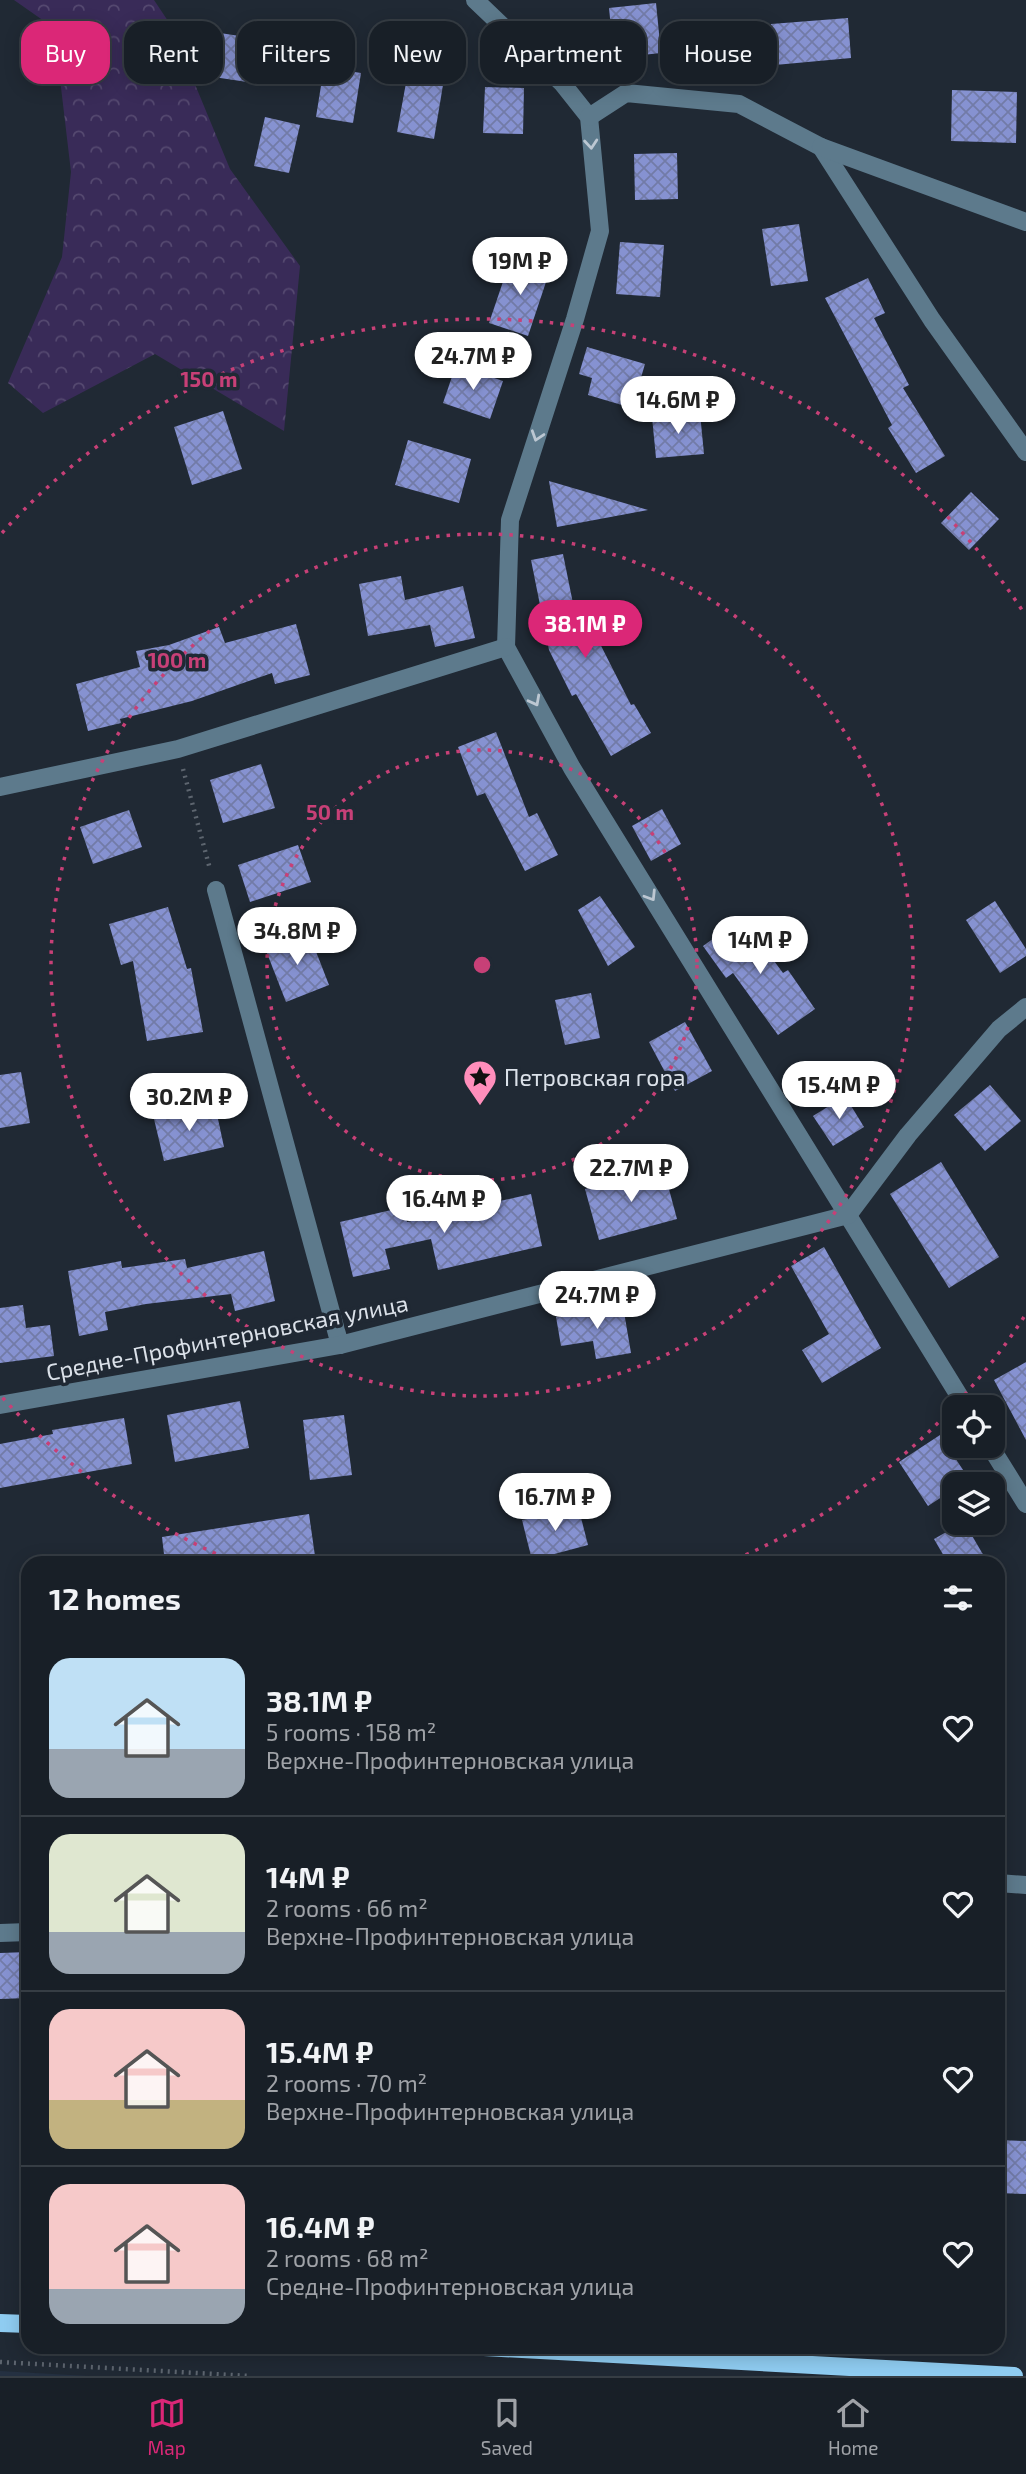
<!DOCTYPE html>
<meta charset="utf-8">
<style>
body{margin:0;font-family:"Exo 2",sans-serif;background:#21272f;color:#f1f3f6;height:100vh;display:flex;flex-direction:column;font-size:26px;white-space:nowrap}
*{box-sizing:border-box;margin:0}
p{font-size:23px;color:#9fa2a7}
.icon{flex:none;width:38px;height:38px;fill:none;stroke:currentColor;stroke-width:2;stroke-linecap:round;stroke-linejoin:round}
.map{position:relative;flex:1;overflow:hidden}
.sheet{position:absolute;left:21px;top:1556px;width:984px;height:798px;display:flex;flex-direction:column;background:#181f27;border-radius:21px;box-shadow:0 4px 18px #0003,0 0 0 2px #363d44}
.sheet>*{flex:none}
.hud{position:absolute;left:21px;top:21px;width:985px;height:63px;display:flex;gap:14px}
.controls{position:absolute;left:942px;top:1395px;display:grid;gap:14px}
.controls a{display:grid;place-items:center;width:63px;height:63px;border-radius:14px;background:#181f27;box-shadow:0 4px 18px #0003,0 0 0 2px #363d44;font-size:35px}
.price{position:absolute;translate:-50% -60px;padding:0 16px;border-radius:24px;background:#fff;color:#222;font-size:23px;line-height:46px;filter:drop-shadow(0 2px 4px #0008)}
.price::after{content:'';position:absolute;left:50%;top:42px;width:21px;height:16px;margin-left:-10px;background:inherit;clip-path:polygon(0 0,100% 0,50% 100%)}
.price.selected{background:#db2777;color:#fff}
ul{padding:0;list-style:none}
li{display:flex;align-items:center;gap:21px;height:175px;padding:0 28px}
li+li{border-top:2px solid #363d44}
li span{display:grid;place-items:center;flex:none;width:196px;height:140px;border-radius:21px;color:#555}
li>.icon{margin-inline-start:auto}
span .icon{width:84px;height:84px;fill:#fffc;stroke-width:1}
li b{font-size:30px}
h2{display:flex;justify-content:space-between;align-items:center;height:84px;padding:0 28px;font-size:30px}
.pill{padding:0 24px;border-radius:21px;background:#181f27;box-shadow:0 4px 18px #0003,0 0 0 2px #363d44;font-size:24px;line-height:63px}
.pill.selected{background:#db2777;color:#fff}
.tabs{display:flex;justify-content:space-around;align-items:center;height:98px;border-top:2px solid #363d44;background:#181f27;font-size:19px;color:#9fa2a7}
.tabs a{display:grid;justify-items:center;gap:4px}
.tabs .selected{color:#db2777}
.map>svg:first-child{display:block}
.built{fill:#243041}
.forest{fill:url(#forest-crowns)}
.building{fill:url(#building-cross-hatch)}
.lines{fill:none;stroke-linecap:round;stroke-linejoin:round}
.path{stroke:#5d656f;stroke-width:4.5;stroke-dasharray:2 5;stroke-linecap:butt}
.minor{stroke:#5d7a8c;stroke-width:18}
.major{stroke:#8fccf1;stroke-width:18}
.oneway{stroke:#bcc7d2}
.ring{fill:none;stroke:#c74077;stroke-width:3.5;stroke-dasharray:3.5 7}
.labels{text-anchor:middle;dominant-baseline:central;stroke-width:7;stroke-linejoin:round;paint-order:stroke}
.poi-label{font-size:23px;fill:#dbe1e9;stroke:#202934;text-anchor:start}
.street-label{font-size:23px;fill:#dbe1e9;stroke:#202934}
.centre{fill:#c74077;stroke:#202934;stroke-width:3.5}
.ring-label{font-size:21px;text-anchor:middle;font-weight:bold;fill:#c74077;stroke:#202934;stroke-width:7;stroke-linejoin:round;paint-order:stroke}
</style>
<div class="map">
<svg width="1026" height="2376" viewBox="0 0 1026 2376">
<defs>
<pattern id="forest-crowns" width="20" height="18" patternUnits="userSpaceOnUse" patternTransform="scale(1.75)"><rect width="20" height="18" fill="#392b58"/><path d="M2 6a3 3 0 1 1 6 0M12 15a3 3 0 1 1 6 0" fill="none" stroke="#554970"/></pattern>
<pattern id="building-cross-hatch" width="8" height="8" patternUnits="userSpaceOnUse" patternTransform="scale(1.75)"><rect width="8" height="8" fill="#8692d1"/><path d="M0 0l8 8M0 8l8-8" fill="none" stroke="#727ba7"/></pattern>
</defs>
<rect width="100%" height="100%" fill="#202934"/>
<polygon class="built" points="0,2371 89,2376 0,2376"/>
<polygon class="forest" points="14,0 154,0 170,24 230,169 300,266 284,431 155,354 43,413 8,383 62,257 71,172 54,28"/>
<g class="building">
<polygon points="656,3 661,53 614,58 609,8"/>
<polygon points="848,18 851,58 775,65 771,24"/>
<polygon points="207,31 260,39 254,83 200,75"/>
<polygon points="324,67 361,73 353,123 316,117"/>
<polygon points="408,72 444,79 434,139 397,132"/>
<polygon points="485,87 524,88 523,134 483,133"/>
<polygon points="952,90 1017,92 1016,143 951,141"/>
<polygon points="265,117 300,125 289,173 254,166"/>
<polygon points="677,153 678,199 635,200 634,154"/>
<polygon points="799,224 808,281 771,286 762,229"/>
<polygon points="620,242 664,245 660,297 616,294"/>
<polygon points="511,258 550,270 528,336 489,323"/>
<polygon points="868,278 885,313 874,318 909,385 903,388 945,456 916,473 888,428 892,425 825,298"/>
<polygon points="587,347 645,364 632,408 588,395 592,378 579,374"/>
<polygon points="456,365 503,381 490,419 443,403"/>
<polygon points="223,411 242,469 192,485 174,427"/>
<polygon points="700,413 704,454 656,458 652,417"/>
<polygon points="408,440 471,459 459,503 395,485"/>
<polygon points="549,481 648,510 557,527"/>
<polygon points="971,492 999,519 969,550 941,523"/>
<polygon points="563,554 578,628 589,622 631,705 634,704 651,733 611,756 576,694 572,696 549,650 531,560"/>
<polygon points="401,576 405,600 463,586 475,638 435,647 430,625 368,636 359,584"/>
<polygon points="296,624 310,675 275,684 272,673 192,701 120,719 121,723 88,731 76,684 140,667 136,651 169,645 219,627 225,643"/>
<polygon points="496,732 529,817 537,813 558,855 525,871 485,793 477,796 458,747"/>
<polygon points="261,764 275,808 223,823 210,780"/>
<polygon points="662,809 681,844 651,861 632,826"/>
<polygon points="129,810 142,847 93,864 80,827"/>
<polygon points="298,845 311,882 250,902 238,865"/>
<polygon points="600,896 635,947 608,966 578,910"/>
<polygon points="995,901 1026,949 1026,956 1000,973 966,920"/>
<polygon points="168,907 187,969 191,968 203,1032 147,1041 133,961 121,965 109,924"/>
<polygon points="742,918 783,973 788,970 815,1009 778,1035 733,973 726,978 703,946"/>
<polygon points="308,931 329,985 286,1002 265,948"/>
<polygon points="591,993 600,1038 565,1045 555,1000"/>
<polygon points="685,1022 712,1071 675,1091 649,1042"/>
<polygon points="21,1072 30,1123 0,1128 0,1075"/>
<polygon points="990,1085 1021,1121 985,1151 954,1115"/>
<polygon points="845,1096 864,1127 833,1146 813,1116"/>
<polygon points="215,1105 224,1147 164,1161 154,1119"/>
<polygon points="941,1162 999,1257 949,1288 890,1194"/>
<polygon points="663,1167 677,1219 599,1240 585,1189"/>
<polygon points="531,1194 542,1246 438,1270 431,1239 385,1249 390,1269 353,1277 340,1222 404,1207 407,1222"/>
<polygon points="824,1247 881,1348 822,1383 802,1350 829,1334 791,1266"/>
<polygon points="264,1251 275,1301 235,1311 231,1294 146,1304 105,1312 108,1330 79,1336 68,1271 121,1261 122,1268 185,1259 187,1268"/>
<polygon points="23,1305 26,1328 50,1325 54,1356 0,1363 0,1308"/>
<polygon points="623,1306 631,1353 596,1359 593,1341 561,1346 556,1317"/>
<polygon points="1026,1362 1026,1440 994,1380"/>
<polygon points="240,1401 249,1448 175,1462 167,1415"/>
<polygon points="344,1415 352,1475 310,1480 303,1420"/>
<polygon points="124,1418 132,1464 0,1488 0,1444 53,1434 52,1430"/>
<polygon points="940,1435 969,1479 954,1484 954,1489 928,1506 899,1462"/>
<polygon points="578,1506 588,1545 532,1560 522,1520"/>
<polygon points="309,1514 316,1563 165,1563 162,1537"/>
<polygon points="964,1522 988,1563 948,1563 934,1539"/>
<polygon points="28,1952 28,1998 0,1999 0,1953"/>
<polygon points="998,2140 1026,2141 1026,2194 998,2193"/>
</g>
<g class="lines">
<g class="path">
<polyline points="183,769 210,869"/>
<polyline points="0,2362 250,2376"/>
</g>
<g class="minor">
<polyline points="475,0 562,83 589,117 600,231 575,319 510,520 506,647 572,768 966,1407"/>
<polyline points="589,117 626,93 739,104 821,147 932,320 1026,452"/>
<polyline points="821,147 1026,222"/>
<polyline points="0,787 178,749 506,647"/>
<polyline points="216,890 340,1345"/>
<polyline points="0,1405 340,1345 848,1215 908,1135 999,1029 1026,1007"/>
<polyline points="990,1446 1026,1504"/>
<polyline points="998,1883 1026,1885"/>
<polyline points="0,1933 28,1932"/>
</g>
<g class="major">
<polyline points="0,2323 28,2324"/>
<polyline points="484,2347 1014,2376"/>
</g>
</g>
<defs><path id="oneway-chevron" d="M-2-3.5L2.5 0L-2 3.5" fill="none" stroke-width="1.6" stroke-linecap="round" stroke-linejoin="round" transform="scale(1.75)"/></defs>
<g class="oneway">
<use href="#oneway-chevron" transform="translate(591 144) rotate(85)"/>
<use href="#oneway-chevron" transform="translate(537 436) rotate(108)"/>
<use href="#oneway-chevron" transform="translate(535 701) rotate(62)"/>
<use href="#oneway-chevron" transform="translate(651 896) rotate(58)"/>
</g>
<g class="ring">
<circle cx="482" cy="965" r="215"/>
<circle cx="482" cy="965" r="431"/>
<path d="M1024 1317A646 646 0 0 1 729 1562M235 1562A646 646 0 0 1 2 1397M2 533A646 646 0 0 1 1024 613"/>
</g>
<defs>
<g id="sight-pin" transform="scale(1.75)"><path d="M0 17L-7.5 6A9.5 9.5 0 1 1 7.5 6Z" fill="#ff8ebb" stroke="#202934"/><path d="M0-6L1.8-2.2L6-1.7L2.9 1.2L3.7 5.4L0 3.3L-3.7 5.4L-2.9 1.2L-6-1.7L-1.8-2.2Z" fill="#111"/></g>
</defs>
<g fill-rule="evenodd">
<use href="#sight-pin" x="480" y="1077"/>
</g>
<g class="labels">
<g class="poi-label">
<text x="504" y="1077">Петровская гора</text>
</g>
<g class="street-label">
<text transform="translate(227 1337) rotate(-11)">Средне-Профинтерновская улица</text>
</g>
</g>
<circle cx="482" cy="965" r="10" class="centre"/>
<g class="ring-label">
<text x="209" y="387">150 m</text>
<text x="177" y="668">100 m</text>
<text x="330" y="820">50 m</text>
</g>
</svg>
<div class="controls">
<a><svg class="icon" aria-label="locate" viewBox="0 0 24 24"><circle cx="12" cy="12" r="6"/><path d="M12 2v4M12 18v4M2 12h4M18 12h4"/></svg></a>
<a><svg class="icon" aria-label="layers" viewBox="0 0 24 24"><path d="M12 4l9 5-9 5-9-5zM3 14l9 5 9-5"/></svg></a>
</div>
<b class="price" style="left:520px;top:297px">19M ₽</b>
<b class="price" style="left:473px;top:392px">24.7M ₽</b>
<b class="price" style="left:678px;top:436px">14.6M ₽</b>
<b class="price selected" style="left:585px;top:660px">38.1M ₽</b>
<b class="price" style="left:297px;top:967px">34.8M ₽</b>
<b class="price" style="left:760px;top:976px">14M ₽</b>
<b class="price" style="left:839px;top:1121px">15.4M ₽</b>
<b class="price" style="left:189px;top:1133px">30.2M ₽</b>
<b class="price" style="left:631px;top:1204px">22.7M ₽</b>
<b class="price" style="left:444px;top:1235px">16.4M ₽</b>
<b class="price" style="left:597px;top:1331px">24.7M ₽</b>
<b class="price" style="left:555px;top:1533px">16.7M ₽</b>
<div class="hud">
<a class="pill selected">Buy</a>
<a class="pill">Rent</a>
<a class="pill">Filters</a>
<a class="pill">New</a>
<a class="pill">Apartment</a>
<a class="pill">House</a>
</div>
<section class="sheet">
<h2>12 homes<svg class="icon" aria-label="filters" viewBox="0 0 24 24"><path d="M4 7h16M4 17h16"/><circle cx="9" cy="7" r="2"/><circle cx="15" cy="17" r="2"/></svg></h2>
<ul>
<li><span style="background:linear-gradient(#bfe0f5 65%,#9aa5b1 0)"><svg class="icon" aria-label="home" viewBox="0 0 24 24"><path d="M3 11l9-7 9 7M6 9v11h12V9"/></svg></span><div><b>38.1M ₽</b><p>5 rooms · 158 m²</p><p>Верхне-Профинтерновская улица</p></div><svg class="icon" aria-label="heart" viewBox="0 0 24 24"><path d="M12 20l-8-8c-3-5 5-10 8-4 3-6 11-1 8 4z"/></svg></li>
<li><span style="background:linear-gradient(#dfe7d0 70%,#9aa5b1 0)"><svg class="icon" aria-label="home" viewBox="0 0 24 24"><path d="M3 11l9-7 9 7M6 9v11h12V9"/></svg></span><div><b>14M ₽</b><p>2 rooms · 66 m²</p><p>Верхне-Профинтерновская улица</p></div><svg class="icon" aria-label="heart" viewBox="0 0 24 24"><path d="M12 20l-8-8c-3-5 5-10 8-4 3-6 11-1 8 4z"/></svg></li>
<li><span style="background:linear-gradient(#f6c9c9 65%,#c2b280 0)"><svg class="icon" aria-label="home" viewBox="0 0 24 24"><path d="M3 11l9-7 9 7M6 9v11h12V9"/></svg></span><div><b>15.4M ₽</b><p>2 rooms · 70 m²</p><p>Верхне-Профинтерновская улица</p></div><svg class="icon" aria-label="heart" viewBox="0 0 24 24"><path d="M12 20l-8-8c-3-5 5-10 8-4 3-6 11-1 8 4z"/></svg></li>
<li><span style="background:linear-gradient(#f6c9c9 75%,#9aa5b1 0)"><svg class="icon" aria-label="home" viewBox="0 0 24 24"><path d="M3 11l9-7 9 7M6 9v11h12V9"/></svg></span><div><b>16.4M ₽</b><p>2 rooms · 68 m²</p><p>Средне-Профинтерновская улица</p></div><svg class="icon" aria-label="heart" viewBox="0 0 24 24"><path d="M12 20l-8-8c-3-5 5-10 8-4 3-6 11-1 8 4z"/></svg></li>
</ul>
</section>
</div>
<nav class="tabs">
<a class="selected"><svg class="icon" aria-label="map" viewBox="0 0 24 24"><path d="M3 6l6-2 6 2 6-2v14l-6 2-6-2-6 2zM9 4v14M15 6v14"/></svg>Map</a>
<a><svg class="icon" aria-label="saved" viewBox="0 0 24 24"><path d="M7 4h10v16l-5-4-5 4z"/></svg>Saved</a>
<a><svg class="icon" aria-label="home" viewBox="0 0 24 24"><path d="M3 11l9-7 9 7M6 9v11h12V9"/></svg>Home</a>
</nav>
